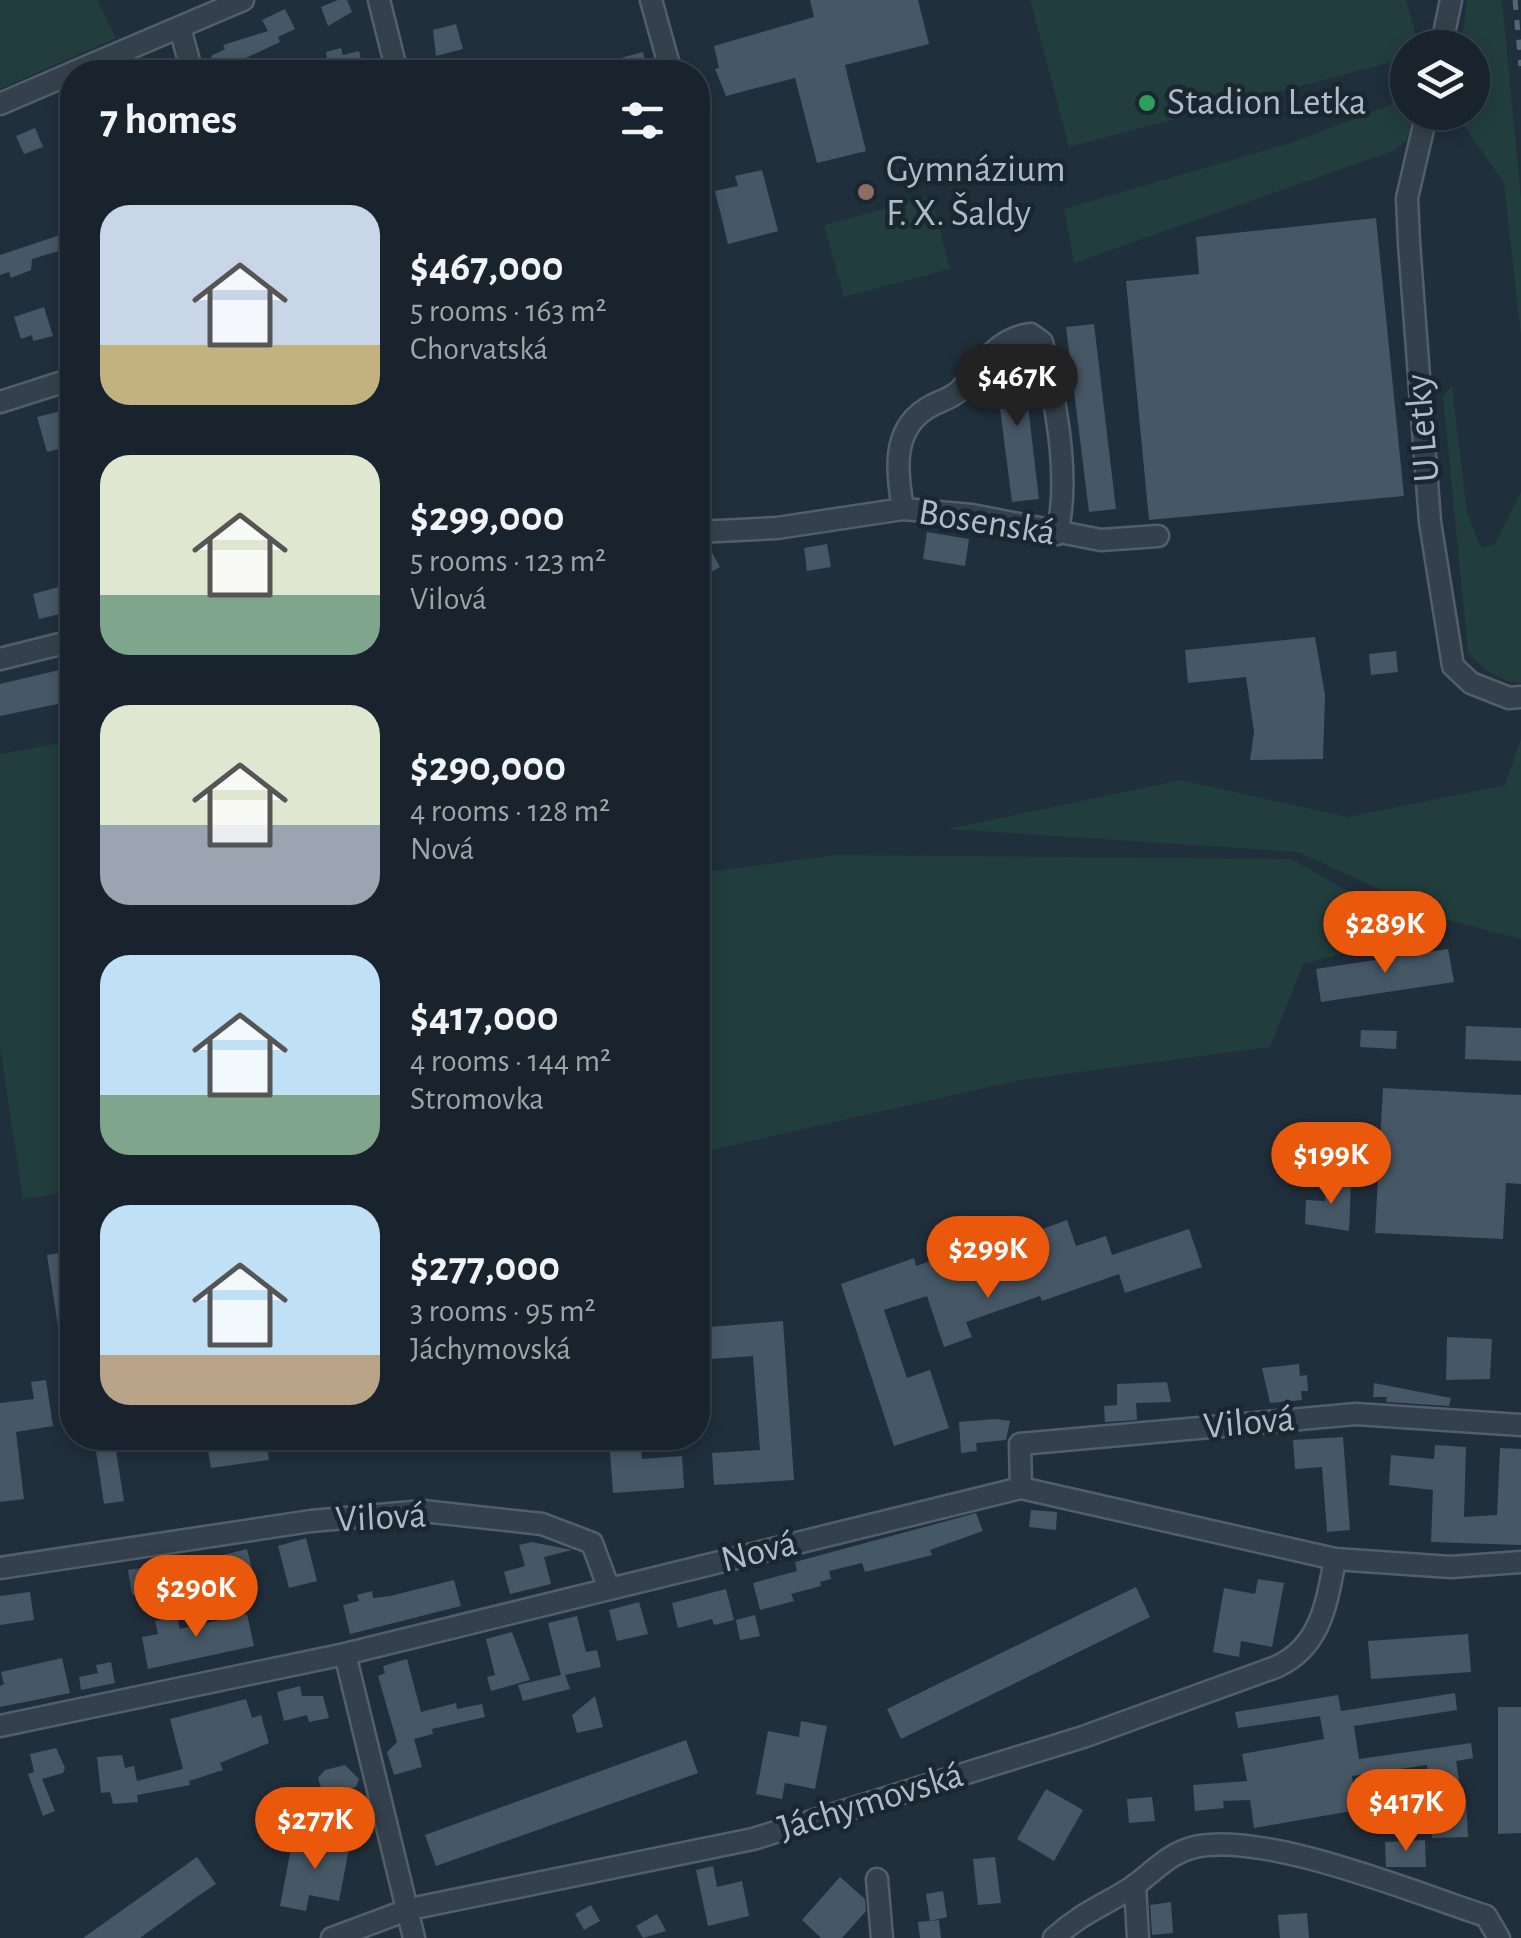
<!DOCTYPE html>
<meta charset="utf-8">
<style>
body{margin:0;font-family:"Alegreya Sans",sans-serif;background:#212b35;color:#f1f3f6;height:100vh;display:flex;flex-direction:column;font-size:38px;white-space:nowrap}
*{box-sizing:border-box;margin:0}
p{font-size:32px;color:#9fa4aa}
.icon{flex:none;width:55px;height:55px;fill:none;stroke:currentColor;stroke-width:2;stroke-linecap:round;stroke-linejoin:round}
.map{position:relative;flex:1;overflow:hidden}
.panel{position:absolute;left:60px;top:60px;width:650px;height:1390px;display:flex;flex-direction:column;background:#18232d;border-radius:40px;box-shadow:0 5px 15px #0003,0 0 0 2px #364049}
.panel>*{flex:none}
.buttons{position:absolute;left:1390px;top:30px;display:grid;gap:20px}
.buttons a{display:grid;place-items:center;width:100px;height:100px;border-radius:50%;background:#18232d;box-shadow:0 5px 15px #0003,0 0 0 2px #364049;font-size:50px}
.price{position:absolute;translate:-50% -85px;padding:0 22px;border-radius:35px;background:#ea580c;color:#fff;font-size:32px;line-height:65px;filter:drop-shadow(0 2px 5px #0008)}
.price::after{content:'';position:absolute;left:50%;top:60px;width:30px;height:22px;margin-left:-15px;background:inherit;clip-path:polygon(0 0,100% 0,50% 100%)}
.price.current{background:#222;color:#fff}
ul{padding:0;list-style:none}
li{display:flex;align-items:center;gap:30px;height:250px;padding:0 40px}
li span{display:grid;place-items:center;flex:none;width:280px;height:200px;border-radius:30px;color:#555}
li>.icon{margin-inline-start:auto}
span .icon{width:120px;height:120px;fill:#fffc;stroke-width:1}
li b{font-size:42px}
h2{display:flex;justify-content:space-between;align-items:center;height:120px;padding:0 40px;font-size:42px}
.map>svg:first-child{display:block}
.green{fill:#223d3d}
.building{fill:#465765}
.lines{fill:none;stroke-linecap:round;stroke-linejoin:round}
.minor-casing{stroke:#525f6a;stroke-width:25}
.minor{stroke:#34414c;stroke-width:20}
.rail{stroke:#566573;stroke-width:5;stroke-dasharray:10 10;stroke-linecap:butt}
.leisure-dot{fill:#2e9e5b;stroke:#1a2630;stroke-width:4}
.education-dot{fill:#8d6e63;stroke:#1a2630;stroke-width:4}
.labels{text-anchor:middle;dominant-baseline:central;stroke-width:9;stroke-linejoin:round;paint-order:stroke}
.poi-label{font-size:38px;fill:#afbcc8;stroke:#1a2630;text-anchor:start}
.street-label{font-size:38px;fill:#afbcc8;stroke:#1a2630}
</style>
<div class="map">
<svg width="1521" height="1938" viewBox="0 0 1521 1938">
<rect width="100%" height="100%" fill="#202f3c"/>
<g class="green">
<polygon points="0,0 97,0 116,38 0,89"/>
<polygon points="1030,0 1406,0 1419,47 1408,48 1407,58 1069,147"/>
<polygon points="1467,0 1502,0 1521,198 1521,336 1504,183 1456,114 1472,112 1472,48 1461,47"/>
<polygon points="1405,62 1408,112 1414,113 1407,140 1393,151 1074,263 1064,209 1293,142 1391,105"/>
<polygon points="931,196 950,269 844,297 824,225"/>
<path d="M1452 386 1467 512 1481 548 1495 544 1521 492V683C1499 682 1482 668 1468 652L1443 396Z"/>
<polygon points="1521,739 1521,939 1444,919 1298,852 948,829 1181,780 1348,817 1505,785"/>
<polygon points="72,741 72,1191 23,1199 0,1047 0,754"/>
<polygon points="837,855 1291,859 1424,933 1303,964 1270,1047 1020,1080 698,1153 698,873"/>
</g>
<g class="building">
<polygon points="338,0 347,0 352,12 328,26 321,7"/>
<polygon points="810,0 918,0 929,44 845,65 866,151 817,163 795,78 726,96 715,69 719,68 714,46 814,17"/>
<polygon points="285,9 295,29 278,37 280,42 218,71 211,56 225,49 223,45 268,31 262,20"/>
<polygon points="456,24 463,49 436,56 433,30"/>
<polygon points="341,48 343,55 359,51 364,72 329,72 326,52"/>
<polygon points="643,52 648,72 621,72 617,59"/>
<polygon points="35,128 43,147 24,154 16,136"/>
<polygon points="762,170 778,231 728,244 715,191 738,186 735,176"/>
<polygon points="1376,218 1404,496 1149,520 1126,281 1199,274 1196,237"/>
<polygon points="60,235 65,249 32,259 31,270 11,278 9,272 0,275 0,255"/>
<polygon points="44,307 53,336 33,341 32,335 21,339 14,317"/>
<polygon points="1094,324 1116,509 1089,512 1066,327"/>
<polygon points="1022,355 1039,499 1012,502 995,370 1010,356"/>
<polygon points="61,411 70,446 47,452 37,417"/>
<polygon points="927,532 969,539 965,566 923,559"/>
<polygon points="827,544 831,567 807,571 804,548"/>
<polygon points="708,545 720,567 698,579 698,549"/>
<polygon points="62,586 68,612 39,619 33,594"/>
<polygon points="1315,637 1325,695 1323,759 1250,760 1254,732 1246,677 1188,683 1185,650"/>
<polygon points="1396,651 1398,672 1371,675 1369,654"/>
<polygon points="72,667 72,701 0,716 0,684"/>
<polygon points="1448,949 1454,982 1321,1002 1316,969"/>
<polygon points="1466,1026 1521,1028 1521,1061 1465,1059"/>
<polygon points="1361,1030 1397,1031 1396,1049 1360,1047"/>
<polygon points="1383,1088 1521,1095 1521,1184 1506,1183 1503,1239 1375,1233"/>
<polygon points="1326,1181 1351,1182 1349,1231 1305,1224 1306,1200 1325,1201"/>
<polygon points="1067,1220 1076,1246 1106,1236 1112,1255 1189,1229 1202,1267 1125,1293 1119,1274 1042,1301 1040,1296 966,1322 972,1337 944,1347 927,1296 884,1310 907,1378 930,1370 949,1428 894,1446 841,1284 914,1258 916,1266 1032,1227 1034,1232"/>
<polygon points="72,1251 72,1323 58,1326 47,1255"/>
<polygon points="783,1321 794,1480 714,1485 712,1453 760,1450 753,1356 698,1360 698,1328"/>
<polygon points="1447,1337 1492,1339 1490,1379 1446,1380"/>
<polygon points="1299,1364 1300,1376 1307,1375 1308,1391 1301,1391 1302,1400 1270,1403 1262,1368"/>
<polygon points="46,1380 53,1426 16,1432 24,1499 0,1502 0,1403 34,1399 31,1382"/>
<polygon points="1167,1382 1171,1402 1136,1403 1137,1420 1105,1422 1104,1406 1117,1405 1117,1384"/>
<polygon points="1374,1383 1451,1398 1449,1406 1386,1402 1387,1397 1373,1397"/>
<polygon points="996,1419 1010,1421 1006,1440 976,1443 977,1451 961,1453 959,1422"/>
<polygon points="1343,1437 1350,1530 1327,1532 1322,1467 1295,1469 1293,1440"/>
<polygon points="94,1438 114,1438 124,1501 104,1504"/>
<polygon points="206,1438 266,1438 269,1460 211,1468"/>
<polygon points="609,1438 640,1438 642,1459 682,1456 684,1488 613,1493"/>
<polygon points="1435,1445 1466,1447 1464,1517 1497,1515 1500,1448 1521,1449 1521,1545 1431,1542 1433,1490 1389,1485 1391,1455 1434,1459"/>
<polygon points="1031,1510 1057,1512 1056,1530 1029,1527"/>
<polygon points="976,1513 983,1531 930,1550 932,1555 865,1572 862,1563 829,1571 831,1579 820,1582 821,1586 791,1594 794,1601 760,1610 753,1583 797,1571 795,1562"/>
<polygon points="306,1538 317,1581 289,1588 278,1546"/>
<polygon points="532,1542 572,1550 544,1557 551,1584 510,1594 504,1572 525,1566 519,1545"/>
<polygon points="247,1549 257,1590 229,1581 223,1555"/>
<polygon points="165,1564 169,1589 132,1595 128,1570"/>
<polygon points="1258,1579 1284,1583 1272,1647 1241,1641 1239,1657 1213,1652 1224,1588 1255,1594"/>
<polygon points="454,1580 461,1606 350,1634 343,1605 359,1601 357,1595 372,1591 373,1598 390,1596"/>
<polygon points="1136,1587 1150,1617 901,1739 887,1709"/>
<polygon points="726,1589 734,1620 714,1625 712,1619 678,1628 672,1603"/>
<polygon points="30,1592 34,1620 0,1625 0,1596"/>
<polygon points="639,1602 648,1634 617,1641 609,1610"/>
<polygon points="247,1614 254,1646 148,1669 142,1637 158,1634 155,1621 177,1617 180,1629"/>
<polygon points="755,1615 760,1636 740,1640 736,1620"/>
<polygon points="577,1616 586,1652 597,1650 601,1667 565,1675 570,1689 523,1701 518,1685 561,1675 548,1623"/>
<polygon points="512,1632 530,1680 491,1691 487,1677 495,1675 486,1639"/>
<polygon points="1468,1634 1471,1672 1371,1679 1368,1641"/>
<polygon points="62,1658 70,1693 0,1707 0,1686 4,1684 1,1672"/>
<polygon points="407,1659 421,1712 456,1703 457,1709 482,1704 485,1717 432,1729 433,1734 414,1739 422,1767 394,1775 387,1752 397,1742 378,1676 385,1673 383,1666"/>
<polygon points="111,1662 115,1683 81,1690 79,1677 98,1673 96,1665"/>
<polygon points="300,1686 302,1696 323,1696 329,1718 309,1722 307,1715 284,1721 277,1692"/>
<polygon points="1455,1693 1457,1710 1354,1726 1359,1759 1471,1743 1473,1758 1456,1761 1462,1799 1466,1799 1468,1837 1432,1838 1427,1765 1352,1776 1357,1810 1254,1828 1250,1800 1223,1801 1224,1808 1195,1811 1193,1785 1247,1781 1242,1754 1324,1739 1320,1716 1238,1728 1235,1712 1338,1695 1341,1711"/>
<polygon points="595,1696 603,1727 577,1733 572,1715"/>
<polygon points="246,1699 252,1718 261,1715 269,1743 220,1763 223,1770 189,1781 190,1785 137,1795 138,1802 113,1804 110,1792 101,1793 97,1757 122,1755 125,1768 134,1766 137,1781 183,1769 170,1719"/>
<polygon points="1498,1707 1521,1707 1521,1833 1498,1834"/>
<polygon points="801,1721 827,1726 815,1789 785,1783 782,1799 756,1794 768,1731 799,1737"/>
<polygon points="686,1740 698,1773 436,1866 425,1835"/>
<polygon points="56,1748 65,1768 63,1773 42,1779 55,1811 43,1816 28,1774 34,1772 30,1754"/>
<polygon points="345,1765 359,1779 356,1787 324,1797 318,1778 325,1770"/>
<polygon points="1046,1789 1083,1810 1054,1861 1017,1839"/>
<polygon points="1152,1797 1155,1821 1129,1823 1127,1799"/>
<polygon points="326,1833 351,1838 339,1901 309,1895 306,1911 280,1906 292,1843 323,1849"/>
<polygon points="1425,1840 1426,1867 1386,1867 1385,1842"/>
<polygon points="197,1857 216,1884 195,1898 140,1938 83,1938"/>
<polygon points="995,1857 1001,1903 978,1905 973,1859"/>
<polygon points="713,1866 717,1887 742,1881 749,1916 708,1926 696,1870"/>
<polygon points="840,1877 865,1899 866,1911 842,1938 821,1938 802,1920"/>
<polygon points="943,1891 947,1917 930,1921 926,1894"/>
<polygon points="1171,1902 1173,1933 1152,1935 1150,1905"/>
<polygon points="591,1905 600,1921 584,1930 575,1914"/>
<polygon points="1307,1913 1309,1938 1280,1938 1278,1915"/>
<polygon points="657,1914 666,1931 643,1938 636,1926"/>
<polygon points="939,1920 941,1938 920,1938 918,1922"/>
</g>
<g class="lines">
<g class="minor-casing">
<g id="minor">
<polyline points="379,0 397,72"/>
<polyline points="651,0 671,72"/>
<polyline points="180,28 192,72"/>
<polyline points="1441,48 1451,0"/>
<polyline points="74,72 243,0"/>
<polyline points="0,104 72,73"/>
<polyline points="1427,112 1407,198 1409,243 1430,522 1453,666 1471,683 1509,698 1521,697"/>
<polyline points="0,402 72,379"/>
<path d="M903 509C897 474 891 431 926 409 937 401 950 400 960 390 982 368 995 338 1031 334L1042 342C1055 401 1071 475 1057 534"/>
<polyline points="698,532 777,528 903,509 972,515 1101,540 1158,536"/>
<polyline points="0,659 72,641"/>
<polyline points="1021,1488 1020,1444 1356,1414 1521,1425"/>
<polyline points="0,1568 311,1521 423,1511 542,1524 592,1543 609,1589"/>
<polyline points="345,1654 414,1938"/>
<polyline points="0,1726 345,1654 1021,1488 1335,1559 1451,1567 1521,1562"/>
<polyline points="877,1879 882,1938"/>
<polyline points="1135,1885 1138,1938"/>
<path d="M332 1938 410 1909 753 1839 1083 1737 1276 1667C1321 1647 1327 1602 1335 1559"/>
<path d="M1054 1938C1083 1912 1101 1907 1131 1888 1153 1873 1168 1853 1195 1847 1265 1831 1415 1893 1486 1916L1499 1938"/>
</g>
</g>
<use href="#minor" class="minor"/>
<polyline class="rail" points="1515,0 1521,66"/>
</g>
<circle class="leisure-dot" cx="1147" cy="103" r="10"/>
<circle class="education-dot" cx="866" cy="192" r="10"/>
<g class="labels">
<g class="poi-label">
<text x="1167" y="103">Stadion Letka</text>
<text x="886" y="170">Gymnázium<tspan x="886" dy="44">F. X. Šaldy</tspan></text>
</g>
<g class="street-label">
<text transform="translate(1423 428) rotate(-95)">U Letky</text>
<text transform="translate(987 523) rotate(9)">Bosenská</text>
<text transform="translate(1249 1423) rotate(-5)">Vilová</text>
<text transform="translate(381 1518) rotate(-3)">Vilová</text>
<text transform="translate(759 1552) rotate(-14)">Nová</text>
<text transform="translate(871 1802) rotate(-17)">Jáchymovská</text>
</g>
</g>
</svg>
<div class="buttons">
<a><svg class="icon" aria-label="layers" viewBox="0 0 24 24"><path d="M12 4l9 5-9 5-9-5zM3 14l9 5 9-5"/></svg></a>
</div>
<b class="price current" style="left:1017px;top:429px">$467K</b>
<b class="price" style="left:1385px;top:976px">$289K</b>
<b class="price" style="left:1331px;top:1207px">$199K</b>
<b class="price" style="left:988px;top:1301px">$299K</b>
<b class="price" style="left:196px;top:1640px">$290K</b>
<b class="price" style="left:1406px;top:1854px">$417K</b>
<b class="price" style="left:315px;top:1872px">$277K</b>
<section class="panel">
<h2>7 homes<svg class="icon" aria-label="filters" viewBox="0 0 24 24"><path d="M4 7h16M4 17h16"/><circle cx="9" cy="7" r="2"/><circle cx="15" cy="17" r="2"/></svg></h2>
<ul>
<li><span style="background:linear-gradient(#c9d6e8 70%,#c2b280 0)"><svg class="icon" aria-label="home" viewBox="0 0 24 24"><path d="M3 11l9-7 9 7M6 9v11h12V9"/></svg></span><div><b>$467,000</b><p>5 rooms · 163 m²</p><p>Chorvatská</p></div></li>
<li><span style="background:linear-gradient(#dfe7d0 70%,#7fa58c 0)"><svg class="icon" aria-label="home" viewBox="0 0 24 24"><path d="M3 11l9-7 9 7M6 9v11h12V9"/></svg></span><div><b>$299,000</b><p>5 rooms · 123 m²</p><p>Vilová</p></div></li>
<li><span style="background:linear-gradient(#dfe7d0 60%,#9aa5b1 0)"><svg class="icon" aria-label="home" viewBox="0 0 24 24"><path d="M3 11l9-7 9 7M6 9v11h12V9"/></svg></span><div><b>$290,000</b><p>4 rooms · 128 m²</p><p>Nová</p></div></li>
<li><span style="background:linear-gradient(#bfe0f5 70%,#7fa58c 0)"><svg class="icon" aria-label="home" viewBox="0 0 24 24"><path d="M3 11l9-7 9 7M6 9v11h12V9"/></svg></span><div><b>$417,000</b><p>4 rooms · 144 m²</p><p>Stromovka</p></div></li>
<li><span style="background:linear-gradient(#bfe0f5 75%,#b9a48a 0)"><svg class="icon" aria-label="home" viewBox="0 0 24 24"><path d="M3 11l9-7 9 7M6 9v11h12V9"/></svg></span><div><b>$277,000</b><p>3 rooms · 95 m²</p><p>Jáchymovská</p></div></li>
</ul>
</section>
</div>
